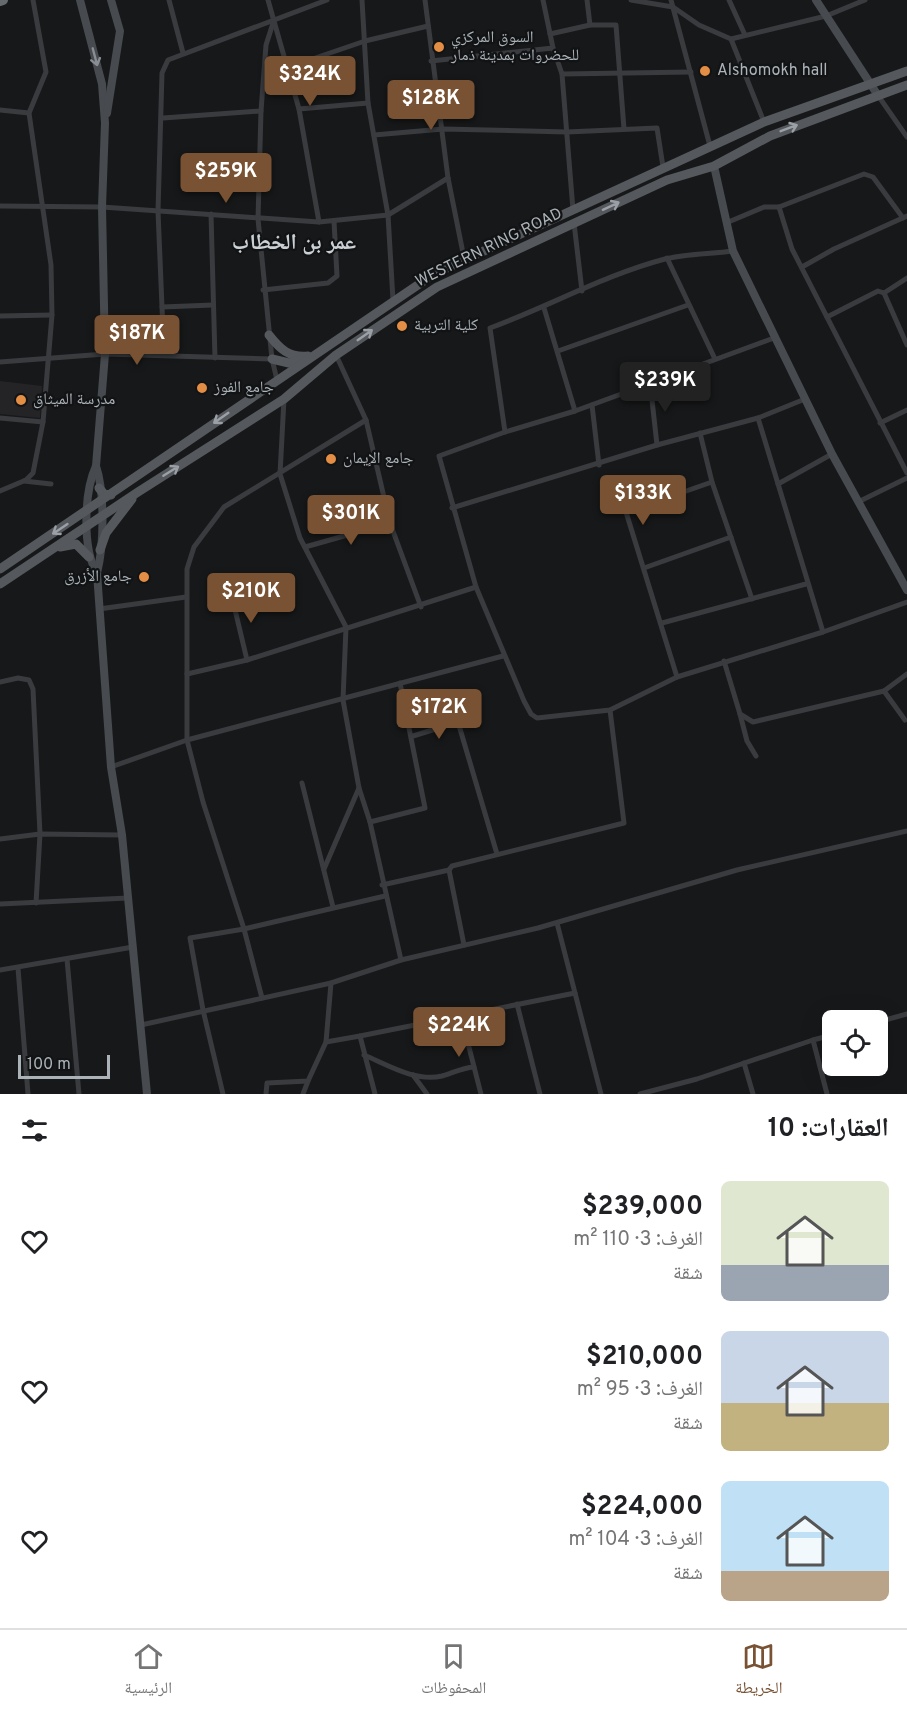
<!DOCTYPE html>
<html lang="ar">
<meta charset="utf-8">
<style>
body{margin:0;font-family:Overpass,"Noto Naskh Arabic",sans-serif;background:#f6f6f6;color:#202124;direction:rtl;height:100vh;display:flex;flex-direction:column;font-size:22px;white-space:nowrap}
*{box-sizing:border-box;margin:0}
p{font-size:20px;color:#757577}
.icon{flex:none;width:33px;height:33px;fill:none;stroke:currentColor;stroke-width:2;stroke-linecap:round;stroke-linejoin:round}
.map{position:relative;height:1094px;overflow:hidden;direction:ltr}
.drawer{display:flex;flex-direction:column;background:#fff;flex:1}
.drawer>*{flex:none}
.tools{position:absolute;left:822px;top:1010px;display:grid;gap:12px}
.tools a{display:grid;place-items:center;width:66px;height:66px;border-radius:9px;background:#fff;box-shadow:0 6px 24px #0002;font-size:30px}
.scale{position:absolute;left:18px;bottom:15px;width:92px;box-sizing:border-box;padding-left:6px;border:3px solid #abb2b8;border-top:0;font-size:16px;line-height:21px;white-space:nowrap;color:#abb2b8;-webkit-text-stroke:4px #121314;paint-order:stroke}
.price{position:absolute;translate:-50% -51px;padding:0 14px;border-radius:6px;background:#785233;color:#fff;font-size:20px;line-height:39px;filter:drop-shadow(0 2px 3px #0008)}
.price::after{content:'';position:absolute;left:50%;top:36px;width:18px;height:14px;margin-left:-9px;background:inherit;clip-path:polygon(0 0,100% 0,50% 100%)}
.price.current{background:#222;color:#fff}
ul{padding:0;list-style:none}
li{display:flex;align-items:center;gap:18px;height:150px;padding:0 18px}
li span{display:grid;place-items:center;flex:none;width:168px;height:120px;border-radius:9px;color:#555}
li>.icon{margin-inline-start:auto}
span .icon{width:72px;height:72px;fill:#fffc;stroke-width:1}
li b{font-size:26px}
h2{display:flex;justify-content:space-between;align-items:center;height:72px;padding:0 18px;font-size:26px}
.dock{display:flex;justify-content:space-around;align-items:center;height:84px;border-top:2px solid #e0e0e0;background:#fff;font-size:16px;color:#757577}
.dock a{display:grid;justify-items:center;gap:3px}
.dock .current{color:#785233}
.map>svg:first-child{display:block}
.built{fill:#242426}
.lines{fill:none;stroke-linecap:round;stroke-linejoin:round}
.street{stroke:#393b3e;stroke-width:5}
.secondary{stroke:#474a4e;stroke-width:8}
.primary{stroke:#55585d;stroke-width:9}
.highway{stroke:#656a6f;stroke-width:10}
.oneway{stroke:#888e93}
.oneway2{stroke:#9aa0a6}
.poi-dot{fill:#e38d45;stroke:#121314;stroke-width:2}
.labels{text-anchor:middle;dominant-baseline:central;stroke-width:4.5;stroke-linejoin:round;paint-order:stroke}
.poi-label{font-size:16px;fill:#abb2b8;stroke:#121314;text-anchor:start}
.street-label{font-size:16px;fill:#abb2b8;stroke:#121314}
.district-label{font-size:22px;font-weight:bold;fill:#cbd0d4;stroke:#121314}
</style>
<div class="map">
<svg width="907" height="1094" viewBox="0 0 907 1094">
<rect width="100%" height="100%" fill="#171819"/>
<polygon class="built" points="0,381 42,386 40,418 0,414"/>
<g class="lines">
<g class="street">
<polyline points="169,0 183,53"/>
<polyline points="268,0 299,109 319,222"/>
<polyline points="362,0 368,103 388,215 393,300"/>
<polyline points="425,0 448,178 464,258"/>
<polyline points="543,0 553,48 562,74 573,210"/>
<polyline points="587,0 590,25"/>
<polyline points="631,0 673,7 699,25 731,39 826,16 865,0"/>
<polyline points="671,0 710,146"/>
<polyline points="729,0 745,35"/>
<polyline points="550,34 590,25 616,25 624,129"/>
<polyline points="731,39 764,122"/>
<polyline points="431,61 553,48"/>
<polyline points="286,68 365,41 428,26"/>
<polyline points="562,74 691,72"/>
<polyline points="877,94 907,137"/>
<polyline points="299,109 368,103"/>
<polyline points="0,110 29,113"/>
<polyline points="163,118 261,111"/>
<polyline points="374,135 443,129 567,132 657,128 663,167"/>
<polyline points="0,206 102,207 319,222 388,215 448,178"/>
<polyline points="779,207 792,249 907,473"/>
<polyline points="211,214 215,358"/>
<polyline points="574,223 582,291"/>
<polyline points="726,223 764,207 779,207 864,174 873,177 903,218"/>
<polyline points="667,258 715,359"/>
<polyline points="802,267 834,249 907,216"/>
<polyline points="263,290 328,283 337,276 334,221"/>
<polyline points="884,293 907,345"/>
<polyline points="162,307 213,305"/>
<polyline points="544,308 575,411"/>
<polyline points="0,316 52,315"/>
<polyline points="827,317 878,291 884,293 907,278"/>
<polyline points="774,338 575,411 505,432 439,456 476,587 524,701 531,714 537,718 610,710 677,677 823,632 907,602"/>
<polyline points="558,351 688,305"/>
<polyline points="164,355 158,211 162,73 168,60 327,0"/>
<polyline points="336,355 366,420 390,523 421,607"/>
<polyline points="272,359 258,219 261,111 266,45 274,20"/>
<polyline points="0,362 105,354 272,359 277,380"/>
<polyline points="650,382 657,445"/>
<polyline points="284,399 280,474 300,538 346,627 343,700 359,788 370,822 401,960"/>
<polyline points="592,405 599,465"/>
<polyline points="0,418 43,422"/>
<polyline points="758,418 823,632"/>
<polyline points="880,423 907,410"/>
<path d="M505 432 490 328C548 307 604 275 665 259 686 254 711 254 733 251"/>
<polyline points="24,481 51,484"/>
<polyline points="712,482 752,599"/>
<polyline points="778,484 832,454"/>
<polyline points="0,491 26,480 33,473 43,422 52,315 51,265 29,113 46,72 33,0"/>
<polyline points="858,502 907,478"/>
<polyline points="452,508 657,445 758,418 805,399"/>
<polyline points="305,547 390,523"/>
<polyline points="644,568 731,537"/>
<polyline points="231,593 247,660"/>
<polyline points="99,609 186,597"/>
<polyline points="662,623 806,584"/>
<polyline points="724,661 740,714 753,722 884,691 907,674"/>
<polyline points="187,674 247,660 476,587"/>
<polyline points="677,677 626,512 712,482 700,433"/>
<polyline points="0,682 18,678 29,680 33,689 40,834 36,903"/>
<polyline points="884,691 905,720"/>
<polyline points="740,714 747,741 756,756"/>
<polyline points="413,736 458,722 497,854"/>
<polyline points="111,767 187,740 503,656"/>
<polyline points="302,783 333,907"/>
<polyline points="370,822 425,808 400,683"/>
<polyline points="0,839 40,834 122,835"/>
<polyline points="324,869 359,788"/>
<polyline points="382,885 449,870"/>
<polyline points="0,904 128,898"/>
<polyline points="557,923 601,1094"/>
<polyline points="464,945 449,870 452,866 624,823 610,710"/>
<polyline points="67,959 79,1094"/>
<polyline points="18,968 28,1094"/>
<polyline points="0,970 133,947"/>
<polyline points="262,998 244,929 203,802 187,740 187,569 194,547 224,507 366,420"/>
<polyline points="517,1004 540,1094"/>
<polyline points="461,1016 481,1094"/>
<polyline points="878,1022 907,1014"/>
<polyline points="141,1025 331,983 401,960 538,928 737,870 907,831"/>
<polyline points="360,1036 575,993"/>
<polyline points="813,1040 832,1035"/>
<polyline points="326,1042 360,1036 375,1094"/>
<path d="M364 1055C388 1065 415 1082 442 1076 453 1073 461 1068 474 1067"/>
<polyline points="744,1063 753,1094"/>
<polyline points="413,1075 427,1094"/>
<polyline points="223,1094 203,1010 190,938 244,929 385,896"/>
<polyline points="266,1094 267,1083 308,1081 326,1042 331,983"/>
<polyline points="303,1094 308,1081"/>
<polyline points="640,1094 697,1079 813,1040 827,1094"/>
</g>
<g class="secondary">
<path d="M80 0 102 84 105 123 102 207 105 354 96 466C84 492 82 549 97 573"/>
<polyline points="816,0 877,94"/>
<polyline points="107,113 120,31 111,0"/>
<polyline points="714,166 733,251 832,454 907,590"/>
<path d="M96 466C105 493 104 546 97 573L111 767 122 835 147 1094"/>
</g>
<g class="primary">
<path d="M269 335C280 349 289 358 308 356"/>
<polyline points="272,359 289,363 300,360"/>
<polyline points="99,488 104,494 111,495"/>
<polyline points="60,547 76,544 89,557"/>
<polyline points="100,550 106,533 132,499"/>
<polyline points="0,569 434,274 764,122 907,71"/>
<polyline points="0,584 138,492 284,399 336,355 437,287 667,180 714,166 770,136 907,85"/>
</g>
<polyline class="highway" points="0,1 3,0"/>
</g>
<defs><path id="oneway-shaft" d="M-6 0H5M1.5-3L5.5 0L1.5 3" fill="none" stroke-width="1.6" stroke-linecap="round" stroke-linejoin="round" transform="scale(1.5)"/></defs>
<use class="oneway" href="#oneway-shaft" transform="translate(95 57) rotate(75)"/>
<g class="oneway2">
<use href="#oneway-shaft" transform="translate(789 128) rotate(-21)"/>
<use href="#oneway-shaft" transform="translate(611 206) rotate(-25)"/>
<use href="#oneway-shaft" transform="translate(365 335) rotate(-35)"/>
<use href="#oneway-shaft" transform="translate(221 418) rotate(145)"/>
<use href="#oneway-shaft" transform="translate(171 471) rotate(-32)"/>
<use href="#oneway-shaft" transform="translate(60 529) rotate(146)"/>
</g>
<g class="poi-dot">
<circle cx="439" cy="47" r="6"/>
<circle cx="705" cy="71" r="6"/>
<circle cx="402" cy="326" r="6"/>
<circle cx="202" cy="388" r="6"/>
<circle cx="21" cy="400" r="6"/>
<circle cx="331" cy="459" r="6"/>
<circle cx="144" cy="577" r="6"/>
</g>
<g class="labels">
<g class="poi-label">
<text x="451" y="38">السوق المركزي<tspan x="451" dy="18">للحضروات بمدينة ذمار</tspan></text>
<text x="717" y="71">Alshomokh hall</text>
<text x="414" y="326">كلية التربية</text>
<text x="214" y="388">جامع الفوز</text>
<text x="33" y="400">مدرسة الميثاق</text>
<text x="343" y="459">جامع الإيمان</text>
<text x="132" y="577" text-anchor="end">جامع الأزرق</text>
</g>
<g class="street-label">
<text transform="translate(489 248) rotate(-26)">WESTERN RING ROAD</text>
</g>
<g class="district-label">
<text x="294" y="243">عمر بن الخطاب</text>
</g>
</g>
</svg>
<div class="tools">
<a><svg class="icon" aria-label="locate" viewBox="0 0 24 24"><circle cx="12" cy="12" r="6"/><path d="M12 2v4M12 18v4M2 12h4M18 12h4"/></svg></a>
</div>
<div class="scale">100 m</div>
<b class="price" style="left:310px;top:107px">$324K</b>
<b class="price" style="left:431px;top:131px">$128K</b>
<b class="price" style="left:226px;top:204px">$259K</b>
<b class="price" style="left:137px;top:366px">$187K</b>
<b class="price current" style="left:665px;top:413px">$239K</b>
<b class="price" style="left:643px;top:526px">$133K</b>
<b class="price" style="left:351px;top:546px">$301K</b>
<b class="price" style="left:251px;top:624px">$210K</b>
<b class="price" style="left:439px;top:740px">$172K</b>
<b class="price" style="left:459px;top:1058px">$224K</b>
</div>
<section class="drawer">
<h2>العقارات: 10<svg class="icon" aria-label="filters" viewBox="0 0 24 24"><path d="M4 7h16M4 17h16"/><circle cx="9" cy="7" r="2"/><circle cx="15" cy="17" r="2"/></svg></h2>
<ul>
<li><span style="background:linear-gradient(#dfe7d0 70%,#9aa5b1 0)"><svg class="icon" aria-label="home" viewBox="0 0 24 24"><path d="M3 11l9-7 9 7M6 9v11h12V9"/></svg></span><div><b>$239,000</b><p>الغرف: 3 · 110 m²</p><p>شقة</p></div><svg class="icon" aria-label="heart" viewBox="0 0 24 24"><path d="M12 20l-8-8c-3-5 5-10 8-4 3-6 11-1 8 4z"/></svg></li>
<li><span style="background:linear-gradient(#c9d6e8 60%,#c2b280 0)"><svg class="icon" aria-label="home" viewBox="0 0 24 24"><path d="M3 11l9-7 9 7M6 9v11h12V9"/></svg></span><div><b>$210,000</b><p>الغرف: 3 · 95 m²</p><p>شقة</p></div><svg class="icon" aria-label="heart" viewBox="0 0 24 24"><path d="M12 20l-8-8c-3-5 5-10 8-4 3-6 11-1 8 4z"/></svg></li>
<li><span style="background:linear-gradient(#bfe0f5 75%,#b9a48a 0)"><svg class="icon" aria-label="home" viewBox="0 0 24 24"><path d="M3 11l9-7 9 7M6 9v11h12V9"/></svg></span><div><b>$224,000</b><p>الغرف: 3 · 104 m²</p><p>شقة</p></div><svg class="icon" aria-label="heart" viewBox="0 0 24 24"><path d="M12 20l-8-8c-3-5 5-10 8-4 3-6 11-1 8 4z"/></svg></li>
</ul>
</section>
<nav class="dock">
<a class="current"><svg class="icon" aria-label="map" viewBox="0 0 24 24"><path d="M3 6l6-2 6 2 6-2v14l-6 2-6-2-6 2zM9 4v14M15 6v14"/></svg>الخريطة</a>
<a><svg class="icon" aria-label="saved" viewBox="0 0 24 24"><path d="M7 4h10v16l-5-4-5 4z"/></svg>المحفوظات</a>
<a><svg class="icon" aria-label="home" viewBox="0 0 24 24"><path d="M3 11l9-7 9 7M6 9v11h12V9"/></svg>الرئيسية</a>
</nav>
